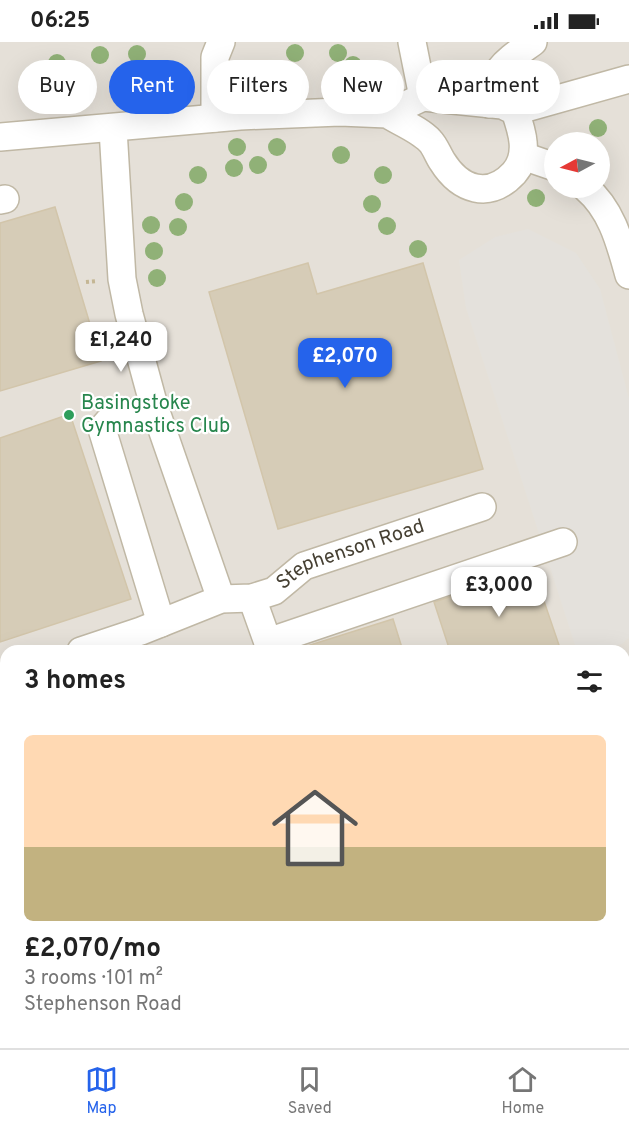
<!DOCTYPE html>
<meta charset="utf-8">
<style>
body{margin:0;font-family:Overpass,sans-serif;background:#f6f6f6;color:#222;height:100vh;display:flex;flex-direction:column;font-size:22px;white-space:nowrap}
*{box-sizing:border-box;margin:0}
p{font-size:20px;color:#767676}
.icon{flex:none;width:33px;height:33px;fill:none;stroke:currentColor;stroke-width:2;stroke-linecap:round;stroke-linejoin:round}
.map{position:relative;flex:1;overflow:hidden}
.drawer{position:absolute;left:0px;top:603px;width:630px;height:404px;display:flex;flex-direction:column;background:#fff;border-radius:18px 18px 0 0;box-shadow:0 6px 24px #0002}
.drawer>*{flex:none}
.hud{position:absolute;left:18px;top:18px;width:594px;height:54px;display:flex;gap:12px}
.needle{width:39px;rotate:263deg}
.buttons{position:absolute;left:544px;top:90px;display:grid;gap:12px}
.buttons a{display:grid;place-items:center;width:66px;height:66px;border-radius:50%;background:#fff;box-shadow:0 6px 24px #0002;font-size:30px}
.price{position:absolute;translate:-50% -51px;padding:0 14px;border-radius:12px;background:#fff;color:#222;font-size:20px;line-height:39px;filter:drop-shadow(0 2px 3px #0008)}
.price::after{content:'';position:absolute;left:50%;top:36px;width:18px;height:14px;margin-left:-9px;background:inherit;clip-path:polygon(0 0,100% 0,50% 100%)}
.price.selected{background:#2563eb;color:#fff}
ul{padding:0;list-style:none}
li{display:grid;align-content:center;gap:12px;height:318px;padding:0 24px}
li span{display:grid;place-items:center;height:186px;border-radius:9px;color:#555}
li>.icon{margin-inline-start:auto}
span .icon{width:108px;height:108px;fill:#fffc;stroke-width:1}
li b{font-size:26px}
h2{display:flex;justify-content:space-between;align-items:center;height:72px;padding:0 24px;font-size:26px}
.chip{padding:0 21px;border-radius:27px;background:#fff;box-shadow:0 6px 24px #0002;font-size:21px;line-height:54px}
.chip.selected{background:#2563eb;color:#fff}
.status{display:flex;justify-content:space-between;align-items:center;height:42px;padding:0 30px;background:#fff;direction:ltr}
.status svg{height:16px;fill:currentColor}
.dock{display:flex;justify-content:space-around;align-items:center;height:84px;border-top:2px solid #e0e0e0;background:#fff;font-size:16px;color:#767676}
.dock a{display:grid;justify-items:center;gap:3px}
.dock .selected{color:#2563eb}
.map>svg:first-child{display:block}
.industrial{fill:#e5e0d8;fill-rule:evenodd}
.green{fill:#c9eda6}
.parking{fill:#e4e1dc}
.building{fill:#d6ccb7;stroke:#d2c5aa;stroke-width:1.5}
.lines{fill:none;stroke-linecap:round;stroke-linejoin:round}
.minor-casing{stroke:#c0b8a5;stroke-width:30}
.major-casing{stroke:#f1cb53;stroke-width:36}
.path{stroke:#c4b694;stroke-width:4;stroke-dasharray:3 3;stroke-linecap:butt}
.minor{stroke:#fff;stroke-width:27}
.major{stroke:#ffe691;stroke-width:33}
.tree{fill:#90b177}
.leisure-dot{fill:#2e9e5b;stroke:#fff;stroke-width:2}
.labels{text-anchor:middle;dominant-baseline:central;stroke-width:4.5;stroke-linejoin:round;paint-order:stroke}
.leisure-label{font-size:20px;fill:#27864d;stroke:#fff;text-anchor:start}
.street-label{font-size:20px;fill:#464033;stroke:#fff}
</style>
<div class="status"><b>06:25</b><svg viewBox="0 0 49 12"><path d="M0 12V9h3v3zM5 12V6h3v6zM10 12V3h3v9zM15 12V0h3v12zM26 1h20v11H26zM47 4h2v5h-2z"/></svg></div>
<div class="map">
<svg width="629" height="1006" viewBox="0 0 629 1006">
<rect width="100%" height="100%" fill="#f4f0e3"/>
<path class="industrial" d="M0 0H629V713L624 715V609H6V978L0 981ZM555 100H600V146H555Z"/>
<g class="green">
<polygon points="629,987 629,1006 588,1006 600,1001 624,1000 624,989"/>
<polygon points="117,1000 325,1001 313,1006 100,1006"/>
</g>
<polygon class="parking" points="528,187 576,211 600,247 629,357 629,595 622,602 584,609 577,609 466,266 459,218 495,195"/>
<g class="building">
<polygon points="55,165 101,319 0,349 0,181"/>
<polygon points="308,221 317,252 423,221 483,427 278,487 209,250"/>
<polygon points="70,372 131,557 0,600 0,396"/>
<polygon points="533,527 561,609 450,609 434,560"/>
<polygon points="393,577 403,609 308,609 307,604"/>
</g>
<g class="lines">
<g class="minor-casing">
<g id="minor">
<polyline points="412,0 423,55"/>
<path d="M489 62C491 27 507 19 533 0"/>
<polyline points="515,69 629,37"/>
<polyline points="215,76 215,15 221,0"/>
<polyline points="113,87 122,237 129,272 154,364 221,557"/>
<path d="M0 95 240 74 340 70 387 72 423 55 502 63 515 69C522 89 530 113 514 131 489 158 460 148 442 119 438 113 435 104 430 99 420 88 400 80 387 72"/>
<polyline points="523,114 555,125"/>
<path d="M586 146C612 168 620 201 629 233"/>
<polyline points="0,158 5,157"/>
<polyline points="154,364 109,379 102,387 161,581"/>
<polyline points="252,556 271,609"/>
<polyline points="268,600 563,500"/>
<path id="s1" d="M81 609 141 589 221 557 252 556 274 549 304 524 482 465"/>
</g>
</g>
<g class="major-casing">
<g id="major">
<polyline points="624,812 629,810"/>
<polyline points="624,875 629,872"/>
<polyline points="624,969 629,966"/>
<polyline points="74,1006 89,1000"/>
<polyline points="382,1006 392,1000"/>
<polyline points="557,1006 567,1000"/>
</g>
</g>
<polyline class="path" points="86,240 97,239"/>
<use href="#minor" class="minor"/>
<use href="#major" class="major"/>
</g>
<g class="tree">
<circle cx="295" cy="11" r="9"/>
<circle cx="338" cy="11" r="9"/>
<circle cx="137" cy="12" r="9"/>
<circle cx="100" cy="13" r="9"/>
<circle cx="57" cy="21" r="9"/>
<circle cx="353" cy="23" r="9"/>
<circle cx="598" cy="86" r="9"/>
<circle cx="237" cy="105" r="9"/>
<circle cx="277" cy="105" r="9"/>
<circle cx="341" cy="113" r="9"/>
<circle cx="258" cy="123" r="9"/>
<circle cx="234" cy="126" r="9"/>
<circle cx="198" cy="133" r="9"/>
<circle cx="383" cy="133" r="9"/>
<circle cx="536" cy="156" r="9"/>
<circle cx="184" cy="160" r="9"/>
<circle cx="372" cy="162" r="9"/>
<circle cx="151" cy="183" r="9"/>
<circle cx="387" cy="184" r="9"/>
<circle cx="178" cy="185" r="9"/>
<circle cx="418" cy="207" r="9"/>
<circle cx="154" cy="209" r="9"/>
<circle cx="157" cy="236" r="9"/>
</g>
<circle class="leisure-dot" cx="69" cy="373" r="6"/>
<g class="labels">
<g class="leisure-label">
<text x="81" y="362">Basingstoke<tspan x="81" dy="23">Gymnastics Club</tspan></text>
</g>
<g class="street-label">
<text stroke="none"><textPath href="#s1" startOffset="290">Stephenson Road</textPath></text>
</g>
</g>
</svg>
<div class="buttons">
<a><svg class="needle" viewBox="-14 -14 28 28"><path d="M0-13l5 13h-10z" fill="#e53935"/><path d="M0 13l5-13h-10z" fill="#767676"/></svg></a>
</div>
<b class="price" style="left:121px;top:331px">£1,240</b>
<b class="price selected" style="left:345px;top:347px">£2,070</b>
<b class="price" style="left:499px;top:576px">£3,000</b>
<div class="hud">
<a class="chip">Buy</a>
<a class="chip selected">Rent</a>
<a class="chip">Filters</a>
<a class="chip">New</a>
<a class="chip">Apartment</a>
</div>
<section class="drawer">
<h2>3 homes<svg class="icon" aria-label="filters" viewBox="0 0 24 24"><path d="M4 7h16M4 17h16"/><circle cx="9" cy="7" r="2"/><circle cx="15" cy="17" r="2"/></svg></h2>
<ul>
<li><span style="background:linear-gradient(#ffd9b3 60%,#c2b280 0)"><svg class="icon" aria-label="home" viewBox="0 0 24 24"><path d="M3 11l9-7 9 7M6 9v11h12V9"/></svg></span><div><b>£2,070/mo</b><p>3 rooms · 101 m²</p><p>Stephenson Road</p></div></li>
</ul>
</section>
</div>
<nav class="dock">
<a class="selected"><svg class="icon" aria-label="map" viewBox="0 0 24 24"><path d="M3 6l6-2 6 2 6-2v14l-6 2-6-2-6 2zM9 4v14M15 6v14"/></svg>Map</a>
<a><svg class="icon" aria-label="saved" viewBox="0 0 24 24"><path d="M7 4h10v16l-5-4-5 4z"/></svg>Saved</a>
<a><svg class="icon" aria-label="home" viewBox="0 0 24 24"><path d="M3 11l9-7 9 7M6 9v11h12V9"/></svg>Home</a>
</nav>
